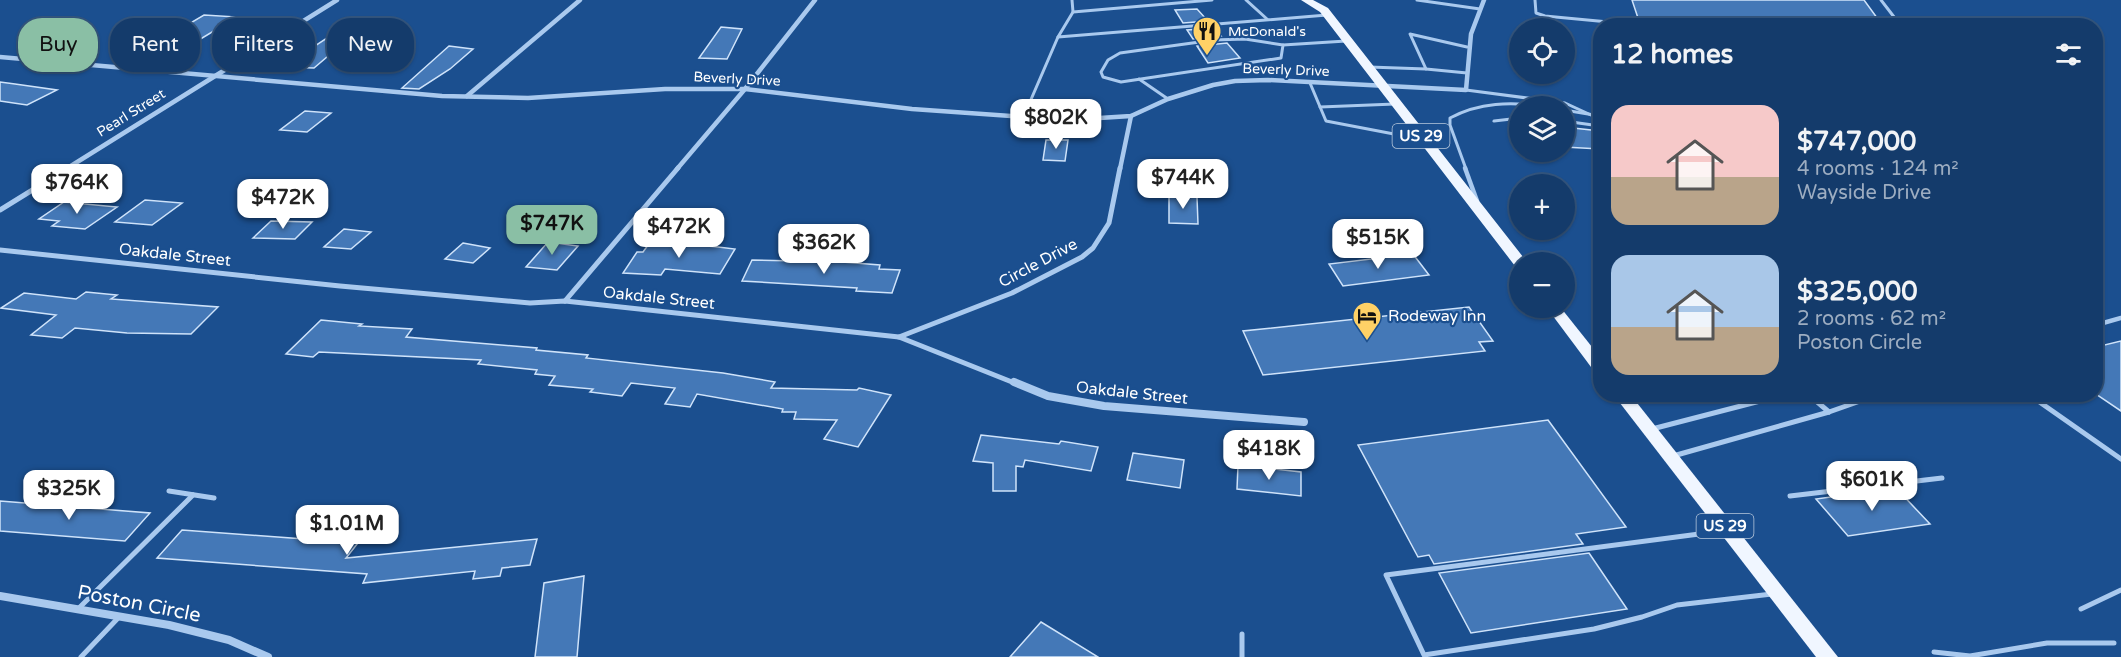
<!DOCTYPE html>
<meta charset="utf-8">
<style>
body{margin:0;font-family:"Varela Round",sans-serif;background:#214673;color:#f1f3f6;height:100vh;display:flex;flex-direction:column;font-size:22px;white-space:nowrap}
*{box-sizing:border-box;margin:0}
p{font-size:20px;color:#9dadc1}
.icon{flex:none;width:33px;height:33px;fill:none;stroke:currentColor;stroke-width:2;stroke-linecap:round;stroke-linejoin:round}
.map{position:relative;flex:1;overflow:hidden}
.side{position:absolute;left:1593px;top:18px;width:510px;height:384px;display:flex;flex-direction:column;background:#143b6b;border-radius:24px;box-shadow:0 2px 4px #0004,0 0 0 2px #33557e}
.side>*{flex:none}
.top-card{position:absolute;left:18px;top:18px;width:570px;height:54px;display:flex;gap:12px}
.tools{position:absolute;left:1509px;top:18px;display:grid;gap:12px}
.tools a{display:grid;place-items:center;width:66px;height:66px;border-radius:50%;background:#143b6b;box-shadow:0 2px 4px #0004,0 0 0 2px #33557e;font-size:30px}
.price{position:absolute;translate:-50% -51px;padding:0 14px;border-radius:12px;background:#fff;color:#222;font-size:20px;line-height:39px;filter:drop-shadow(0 2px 3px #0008)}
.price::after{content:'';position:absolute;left:50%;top:36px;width:18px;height:14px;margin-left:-9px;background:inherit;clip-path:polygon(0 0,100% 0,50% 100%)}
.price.selected{background:#8abfa5;color:#111}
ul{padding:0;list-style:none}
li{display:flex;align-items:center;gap:18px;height:150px;padding:0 18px}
li span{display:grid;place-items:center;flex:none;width:168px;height:120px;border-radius:18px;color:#555}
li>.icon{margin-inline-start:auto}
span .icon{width:72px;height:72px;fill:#fffc;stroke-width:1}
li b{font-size:26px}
h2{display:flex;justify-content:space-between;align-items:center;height:72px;padding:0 18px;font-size:26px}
.chip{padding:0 21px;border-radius:24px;background:#143b6b;box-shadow:0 2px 4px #0004,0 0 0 2px #33557e;font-size:21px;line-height:54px}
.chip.selected{background:#8abfa5;color:#111}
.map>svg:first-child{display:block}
.building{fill:#4478b7;stroke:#cfe3fa;stroke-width:1.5}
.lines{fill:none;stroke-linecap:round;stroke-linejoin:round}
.lane-far2{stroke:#a9c9ee;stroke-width:3}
.lane-far1{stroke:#a9c9ee;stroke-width:4.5}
.lane{stroke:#a9c9ee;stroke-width:5}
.street-far2{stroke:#a9c9ee;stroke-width:4.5}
.street-far1{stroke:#a9c9ee;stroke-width:5}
.street{stroke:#a9c9ee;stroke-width:8}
.primary{fill:#f0f6ff;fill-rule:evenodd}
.labels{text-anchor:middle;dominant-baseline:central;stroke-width:4.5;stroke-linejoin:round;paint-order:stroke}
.far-poi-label{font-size:14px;fill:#fff;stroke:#1b4f8f;text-anchor:start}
.far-street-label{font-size:14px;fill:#fff;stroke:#1b4f8f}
.shield{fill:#1b4f8f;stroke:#bbcadd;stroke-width:1.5}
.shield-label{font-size:15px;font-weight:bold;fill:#fff}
.street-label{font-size:16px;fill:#fff;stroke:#1b4f8f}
.poi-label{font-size:16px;fill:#fff;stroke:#1b4f8f;text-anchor:start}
.near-street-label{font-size:20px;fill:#fff;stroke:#1b4f8f}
</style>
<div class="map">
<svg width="2121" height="657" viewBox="0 0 2121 657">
<rect width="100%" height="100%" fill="#1b4f8f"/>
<g class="building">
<polygon points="1632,0 1864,0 1883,26 1760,26 1693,20 1695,23 1638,18"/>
<polygon points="1197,9 1208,21 1183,23 1175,10"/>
<polygon points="204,15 237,17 184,49 148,48"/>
<polygon points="721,27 742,29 727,59 699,58"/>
<polygon points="342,28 349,38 314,68 283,67"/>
<polygon points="1214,28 1221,36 1193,39 1187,30"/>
<polygon points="1227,43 1240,58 1208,63 1197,46"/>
<polygon points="449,46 473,49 450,69 419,89 402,88"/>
<polygon points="0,82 15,84 57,90 27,105 0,101"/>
<polygon points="305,111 331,113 307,132 280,130"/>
<polygon points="1564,127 1600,131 1600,149 1564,147"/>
<polygon points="1046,140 1068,140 1065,161 1043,160"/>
<polygon points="1169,196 1197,197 1198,224 1169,223"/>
<polygon points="145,200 182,203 152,225 115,222"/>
<polygon points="64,202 117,207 85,229 52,226 59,221 39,219"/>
<polygon points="271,221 312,222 295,239 253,238"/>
<polygon points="344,229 371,232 351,249 324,247"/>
<polygon points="651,241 718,247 735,249 720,274 665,269 661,275 623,273 637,252 643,252"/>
<polygon points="548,242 578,246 557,270 526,267"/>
<polygon points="463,243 490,248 473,263 445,259"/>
<polygon points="1413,254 1429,275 1343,286 1329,264"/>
<polygon points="752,260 842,262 880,265 879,269 900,270 892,293 856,291 857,288 742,281"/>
<polygon points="86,292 117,295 111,299 218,307 191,334 127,333 75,328 62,338 31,335 56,315 1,308 24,293 76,299"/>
<polygon points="1469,307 1493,341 1479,342 1485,351 1263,375 1243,331"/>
<polygon points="321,320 362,324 359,326 412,329 406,337 537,348 536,350 588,355 586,358 723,373 775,382 771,388 857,390 859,388 891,395 858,447 824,439 837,420 794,419 796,412 782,412 783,409 697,394 690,407 665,404 675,388 631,383 622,396 590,392 593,389 549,385 555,376 535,374 537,370 478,364 481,360 319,352 313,357 286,354"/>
<polygon points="2121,341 2121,411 2096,394 2096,347"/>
<polygon points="1548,420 1626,527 1576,534 1583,544 1434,564 1429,555 1418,557 1358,445"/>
<polygon points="981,435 1059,444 1061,441 1098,447 1091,471 1025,460 1023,467 1016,466 1016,491 993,491 993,463 973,461"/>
<polygon points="1133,453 1184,460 1180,488 1127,480"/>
<polygon points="1238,465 1301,472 1301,496 1237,489"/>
<polygon points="1896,488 1930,524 1848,536 1816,499"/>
<polygon points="0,501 150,513 125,541 0,531"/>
<polygon points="182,530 358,543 346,558 537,539 530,565 502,568 500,576 473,579 475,571 363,583 367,574 157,558"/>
<polygon points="1589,553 1627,609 1471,633 1439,573"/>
<polygon points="584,576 577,657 535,657 544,583"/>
<polygon points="1041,622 1098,657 1010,657"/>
</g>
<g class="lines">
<g class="lane-far2">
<polyline points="1072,0 1073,12 1058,37 1327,15"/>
<polyline points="1246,0 1267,19"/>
<polyline points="1417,0 1480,9"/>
<polyline points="1535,0 1536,13 1545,16 1651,26"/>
<polyline points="1881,0 1901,26"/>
<polyline points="1073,12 1212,0"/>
<polygon points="1245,39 1283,45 1281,58 1121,82 1103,77 1101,72 1108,60 1120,53 1214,40"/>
<polyline points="1283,45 1346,41"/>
<polyline points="1369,67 1426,69 1410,34 1467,47"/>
<polyline points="1426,69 1467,73"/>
<polyline points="1139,79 1168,99"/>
<polyline points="1310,83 1326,121 1420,139"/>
<polyline points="1466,90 1565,103 1591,115"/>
<polyline points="1320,107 1395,104"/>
<polyline points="1564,110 1600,116"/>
<polyline points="1023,118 1058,37"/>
<polyline points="1494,121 1520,118"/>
<polyline points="1564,121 1600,126"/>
<path d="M1466 169 1450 125V118C1480 102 1510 102 1544 106"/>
</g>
<g class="lane-far1">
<polyline points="1465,168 1477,201"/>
<polyline points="2096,325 2121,318"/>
</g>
<g class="lane">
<polyline points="1808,394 1829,412"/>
<polyline points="2028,394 2121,459"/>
<polyline points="1652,429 1787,394"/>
<polyline points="1673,456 1829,412 1880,394"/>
<polyline points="169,491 214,498"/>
<polyline points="1790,496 1942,478"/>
<polyline points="1722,531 1386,575 1424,655 1594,629 1642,617 1677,605 1772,594"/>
<polyline points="79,608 193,495"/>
<polyline points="2081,609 2121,590"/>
<polyline points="1242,634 1242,657"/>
<polyline points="1934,652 1970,656 2047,643 2114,643"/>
<polyline points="81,657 120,616"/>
</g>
<g class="street-far2">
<polyline points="0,57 442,96 528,98 665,89 745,89 912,109 1068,120 1131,116 1168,99 1213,85 1235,81 1268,80 1466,90 1471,34 1484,0"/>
<polyline points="467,96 580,0"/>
<polyline points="66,169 337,0"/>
<polyline points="677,169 745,89 815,0"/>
<polyline points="1120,169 1131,116"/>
</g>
<g class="street-far1">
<polyline points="0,210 68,168"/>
<polyline points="0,250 340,286 530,303 565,301 899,337 1017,384"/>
<polyline points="565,301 678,168"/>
<polyline points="899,337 1012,293 1082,257 1093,248 1109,223 1120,168"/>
</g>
<g class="street">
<polyline points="1014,382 1048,396 1104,406 1304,422"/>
<polyline points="0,596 169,625 229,640 268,657"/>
</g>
<g class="primary">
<polygon points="1301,0 1313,0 1328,8 1527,262 1520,262 1520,267 1515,266 1320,12"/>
<polygon points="1547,308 1561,308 1600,357 1600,372 1594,371"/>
<polygon points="1613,394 1630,394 1838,657 1816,657"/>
</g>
</g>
<defs>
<g id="restaurant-pin" transform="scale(1.5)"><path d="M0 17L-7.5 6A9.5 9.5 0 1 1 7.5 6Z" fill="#ffd166" stroke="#1b4f8f"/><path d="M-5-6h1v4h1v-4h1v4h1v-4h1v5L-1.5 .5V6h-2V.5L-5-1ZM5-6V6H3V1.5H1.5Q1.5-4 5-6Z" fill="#111"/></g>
<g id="hotel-pin" transform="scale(1.5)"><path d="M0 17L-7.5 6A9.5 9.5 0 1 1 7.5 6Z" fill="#ffd166" stroke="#1b4f8f"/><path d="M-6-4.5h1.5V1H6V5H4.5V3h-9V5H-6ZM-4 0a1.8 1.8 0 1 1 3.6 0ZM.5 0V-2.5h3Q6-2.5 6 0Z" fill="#111"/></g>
</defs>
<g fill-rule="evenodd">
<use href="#restaurant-pin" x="1207" y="31"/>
<use href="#hotel-pin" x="1367" y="316"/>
</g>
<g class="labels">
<g class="far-poi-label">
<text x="1228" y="31">McDonald's</text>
</g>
<g class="far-street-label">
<text transform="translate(1286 70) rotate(2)">Beverly Drive</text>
<text transform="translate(737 79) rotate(3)">Beverly Drive</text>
<text transform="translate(131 113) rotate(-32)">Pearl Street</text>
</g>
<g class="shield">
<rect x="1392.5" y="124" width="57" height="24" rx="4.5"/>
<rect x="1696.5" y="514" width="57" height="24" rx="4.5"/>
</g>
<g class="shield-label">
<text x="1421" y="136">US 29</text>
<text x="1725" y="526">US 29</text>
</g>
<g class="street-label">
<text transform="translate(175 255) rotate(6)">Oakdale Street</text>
<text transform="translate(1038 263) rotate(-28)">Circle Drive</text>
<text transform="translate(659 298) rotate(6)">Oakdale Street</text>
<text transform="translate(1132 393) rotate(6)">Oakdale Street</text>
</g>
<g class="poi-label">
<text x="1388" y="316">Rodeway Inn</text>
</g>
<g class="near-street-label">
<text transform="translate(139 604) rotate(11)">Poston Circle</text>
</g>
</g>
</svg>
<div class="tools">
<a><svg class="icon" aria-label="locate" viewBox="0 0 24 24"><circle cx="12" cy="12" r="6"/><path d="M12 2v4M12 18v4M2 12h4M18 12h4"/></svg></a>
<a><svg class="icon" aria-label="layers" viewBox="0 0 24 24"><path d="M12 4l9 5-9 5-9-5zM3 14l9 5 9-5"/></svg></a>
<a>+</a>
<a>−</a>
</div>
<b class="price" style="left:1056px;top:150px">$802K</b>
<b class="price" style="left:1183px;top:210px">$744K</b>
<b class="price" style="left:77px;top:215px">$764K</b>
<b class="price" style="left:283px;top:230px">$472K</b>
<b class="price selected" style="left:552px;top:256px">$747K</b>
<b class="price" style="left:679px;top:259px">$472K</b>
<b class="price" style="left:1378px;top:270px">$515K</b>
<b class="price" style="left:824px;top:275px">$362K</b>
<b class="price" style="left:1269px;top:481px">$418K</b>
<b class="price" style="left:1872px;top:512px">$601K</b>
<b class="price" style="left:69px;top:521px">$325K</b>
<b class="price" style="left:347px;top:556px">$1.01M</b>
<div class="top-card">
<a class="chip selected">Buy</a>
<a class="chip">Rent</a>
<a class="chip">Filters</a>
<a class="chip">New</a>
</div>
<section class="side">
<h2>12 homes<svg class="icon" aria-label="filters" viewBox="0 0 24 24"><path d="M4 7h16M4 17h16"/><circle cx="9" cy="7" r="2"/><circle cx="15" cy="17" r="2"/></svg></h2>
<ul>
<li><span style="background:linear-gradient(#f6c9c9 60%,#b9a48a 0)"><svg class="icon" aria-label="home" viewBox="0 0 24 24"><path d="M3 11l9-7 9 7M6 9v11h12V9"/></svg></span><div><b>$747,000</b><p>4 rooms · 124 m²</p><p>Wayside Drive</p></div></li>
<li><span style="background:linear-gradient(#a9c7e8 60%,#b9a48a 0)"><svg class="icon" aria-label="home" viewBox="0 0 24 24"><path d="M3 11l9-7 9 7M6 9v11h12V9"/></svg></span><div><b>$325,000</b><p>2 rooms · 62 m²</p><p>Poston Circle</p></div></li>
</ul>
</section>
</div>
